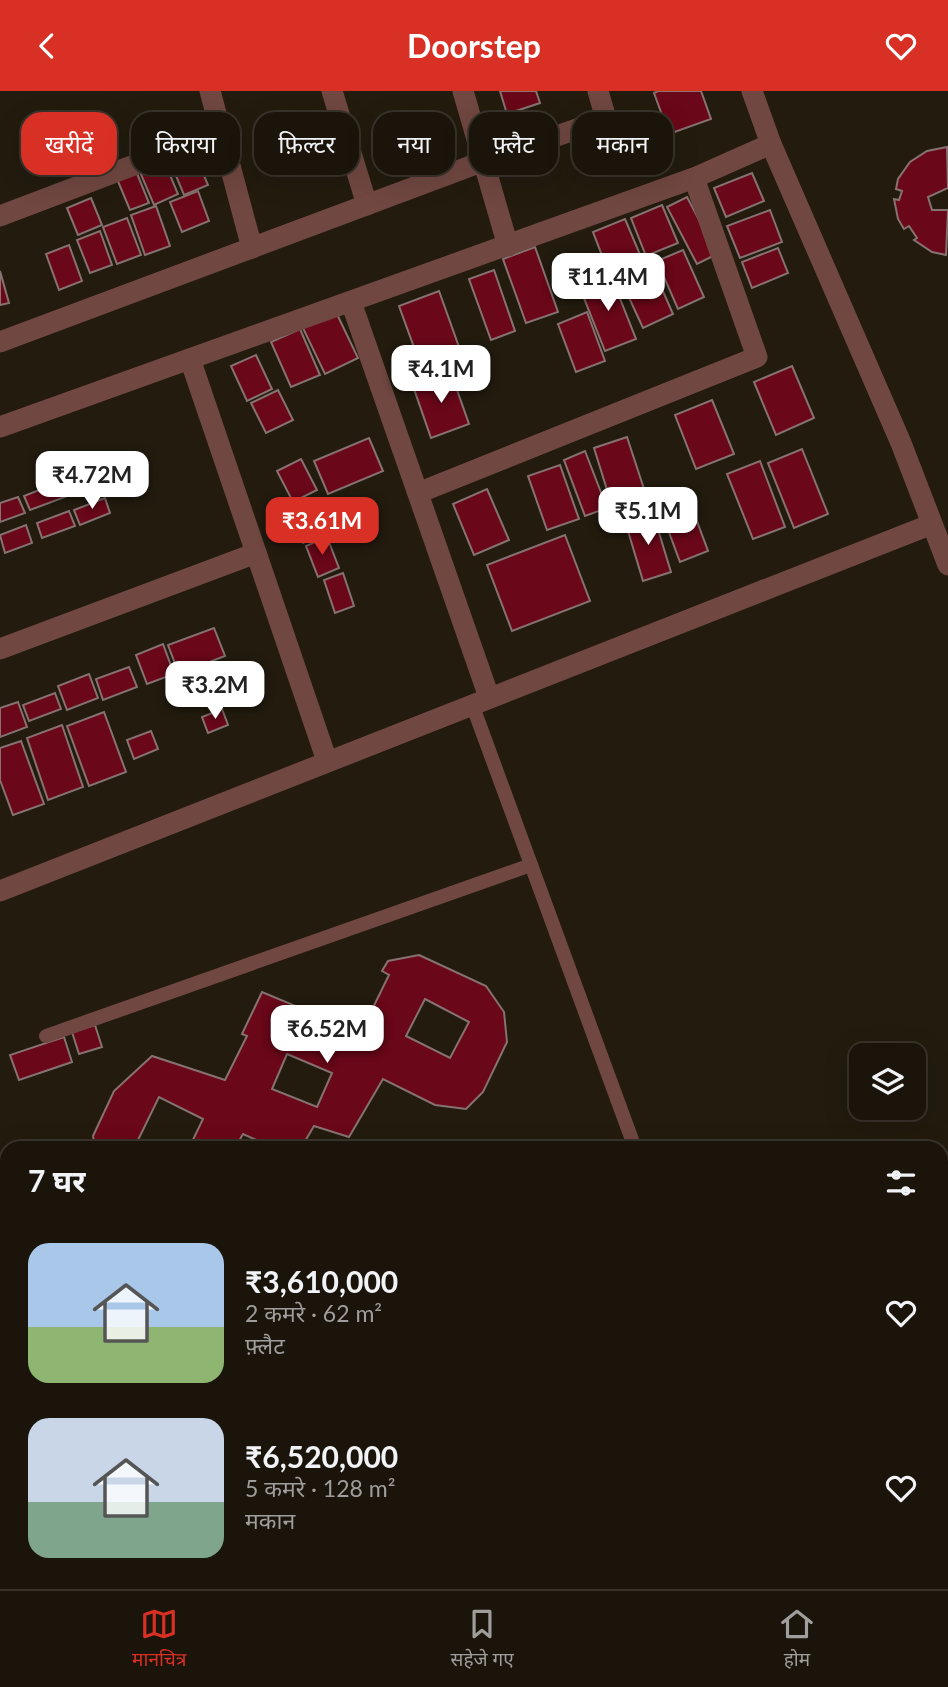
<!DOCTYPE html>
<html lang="hi">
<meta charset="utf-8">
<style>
body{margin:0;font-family:Lato,"Noto Sans Devanagari",sans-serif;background:#231d13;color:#f1f3f6;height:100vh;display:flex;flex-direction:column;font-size:26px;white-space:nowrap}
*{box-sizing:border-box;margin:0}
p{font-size:23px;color:#9f9e9c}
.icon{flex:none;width:38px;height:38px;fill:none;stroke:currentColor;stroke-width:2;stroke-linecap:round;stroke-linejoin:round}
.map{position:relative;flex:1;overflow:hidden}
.drawer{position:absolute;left:0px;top:1050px;width:948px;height:448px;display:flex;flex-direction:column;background:#1a140a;border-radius:21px 21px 0 0;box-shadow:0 7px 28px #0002,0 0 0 2px #38332b}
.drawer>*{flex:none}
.top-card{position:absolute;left:21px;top:21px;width:906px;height:63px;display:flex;gap:14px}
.fabs{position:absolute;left:849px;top:952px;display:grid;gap:14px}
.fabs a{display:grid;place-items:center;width:77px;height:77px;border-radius:14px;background:#1a140a;box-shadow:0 7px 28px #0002,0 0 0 2px #38332b;font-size:35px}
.price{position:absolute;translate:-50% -60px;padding:0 16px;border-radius:14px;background:#fff;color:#222;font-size:23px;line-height:46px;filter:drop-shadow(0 2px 4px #0008)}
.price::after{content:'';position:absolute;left:50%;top:42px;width:21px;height:16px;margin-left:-10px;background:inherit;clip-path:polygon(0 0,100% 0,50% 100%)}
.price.current{background:#d93025;color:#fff}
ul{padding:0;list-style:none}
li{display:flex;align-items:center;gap:21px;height:175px;padding:0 28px}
li span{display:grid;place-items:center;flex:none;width:196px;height:140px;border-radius:21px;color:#555}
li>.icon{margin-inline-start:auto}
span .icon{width:84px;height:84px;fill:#fffc;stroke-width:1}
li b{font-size:30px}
h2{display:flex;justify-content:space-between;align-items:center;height:84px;padding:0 28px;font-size:30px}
.tag{padding:0 24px;border-radius:21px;background:#1a140a;box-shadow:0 7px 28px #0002,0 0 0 2px #38332b;font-size:24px;line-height:63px}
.tag.current{background:#d93025;color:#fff}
header{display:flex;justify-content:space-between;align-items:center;height:91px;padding:0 28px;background:#d93025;color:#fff;font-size:32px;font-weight:700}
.tabs{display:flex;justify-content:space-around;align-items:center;height:98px;border-top:2px solid #38332b;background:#1a140a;font-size:19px;color:#9f9e9c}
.tabs a{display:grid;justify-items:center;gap:4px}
.tabs .current{color:#d93025}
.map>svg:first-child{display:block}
.building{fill:#6a0718;stroke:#867271;stroke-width:2;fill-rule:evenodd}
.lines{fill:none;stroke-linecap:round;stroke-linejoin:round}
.service{stroke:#704741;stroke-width:14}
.minor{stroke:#704741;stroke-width:21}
</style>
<header><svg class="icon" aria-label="back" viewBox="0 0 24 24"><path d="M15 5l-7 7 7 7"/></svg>Doorstep<svg class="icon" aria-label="heart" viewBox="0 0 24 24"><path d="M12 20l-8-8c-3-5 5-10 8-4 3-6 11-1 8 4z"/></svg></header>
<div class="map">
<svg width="948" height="1498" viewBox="0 0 948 1498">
<rect width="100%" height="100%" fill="#221b0e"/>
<g class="building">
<polygon points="500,0 536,0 540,12 507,23"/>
<polygon points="658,0 701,0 711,28 669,43 654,2"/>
<polygon points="947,56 948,97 928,106 932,119 948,119 946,164 932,161 914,149 917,147 909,135 904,138 898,128 894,108 899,109 902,100 896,98 898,88 910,71 927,60"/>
<polygon points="196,66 208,94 184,104 172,75"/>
<polygon points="164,70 178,103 154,114 140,81"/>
<polygon points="136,80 149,112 130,119 117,88"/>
<polygon points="752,82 764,110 726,126 714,97"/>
<polygon points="198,100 209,130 182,141 170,111"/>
<polygon points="687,106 717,163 697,173 667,116"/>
<polygon points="91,107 102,134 78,144 67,117"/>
<polygon points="662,114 678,152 646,165 631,127"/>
<polygon points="156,115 170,155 145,164 131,124"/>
<polygon points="770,119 782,151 740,167 727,135"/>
<polygon points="127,127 141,164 117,173 103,136"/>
<polygon points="625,128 641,166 608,180 593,141"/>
<polygon points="100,140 112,174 90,182 77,149"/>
<polygon points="69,154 82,190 59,199 46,163"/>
<polygon points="535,156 558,221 526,232 503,168"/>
<polygon points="778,157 788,182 752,197 742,171"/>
<polygon points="683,159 704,206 678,218 657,170"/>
<polygon points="650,171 673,223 643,237 619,185"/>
<polygon points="494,179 515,240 491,249 469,188"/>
<polygon points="0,180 9,212 0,214"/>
<polygon points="611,185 636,248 605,260 580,197"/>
<polygon points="439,200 459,256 419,270 399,215"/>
<polygon points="335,219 358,267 325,283 302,235"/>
<polygon points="587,221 605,270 576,281 558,233"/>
<polygon points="300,238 320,284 291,296 271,251"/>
<polygon points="256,264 272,298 247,310 231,275"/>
<polygon points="792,275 814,327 776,344 754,291"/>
<polygon points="451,282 469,333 431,347 413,295"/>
<polygon points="278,299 293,329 266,342 251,312"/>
<polygon points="712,309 734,363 696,378 675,324"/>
<polygon points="627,346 647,407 613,418 594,357"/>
<polygon points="369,347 383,380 328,403 314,370"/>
<polygon points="802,358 828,423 794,437 768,372"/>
<polygon points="585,360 607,417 585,425 564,369"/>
<polygon points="301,368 317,399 293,411 277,380"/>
<polygon points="760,370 785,436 753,448 727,383"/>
<polygon points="560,374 579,428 547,439 528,385"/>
<polygon points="59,391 65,406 30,419 24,405"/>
<polygon points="487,398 509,449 474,464 453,413"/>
<polygon points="18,406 25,422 0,431 0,412"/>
<polygon points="688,406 708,460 680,471 660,417"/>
<polygon points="105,407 110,422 80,434 74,419"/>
<polygon points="310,410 324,442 303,452 288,420"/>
<polygon points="69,420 75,435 42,447 37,432"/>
<polygon points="653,422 671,481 643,490 625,430"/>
<polygon points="26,434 32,452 5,462 0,444"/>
<polygon points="565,444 590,510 512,540 487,474"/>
<polygon points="327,446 339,477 318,486 306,455"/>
<polygon points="343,482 354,515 335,522 324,489"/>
<polygon points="214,537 225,565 179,583 168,554"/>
<polygon points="163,553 174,583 147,593 136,564"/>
<polygon points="129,576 137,596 103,609 96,588"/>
<polygon points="89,583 98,607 67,619 58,595"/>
<polygon points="55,602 61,618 29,630 23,614"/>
<polygon points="18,611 27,636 0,646 0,617"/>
<polygon points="222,618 228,634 208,642 202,626"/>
<polygon points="104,621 126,681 89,695 67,635"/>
<polygon points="62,634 83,696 48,709 27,647"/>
<polygon points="151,640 158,658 134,668 127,649"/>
<polygon points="21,650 44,713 13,724 0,689 0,657"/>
<path d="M419 864 486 895 504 921 507 951 483 1001 466 1018 435 1014 383 988 349 1046 314 1035 301 1057H274L243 1043 235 1057H189L203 1028 159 1006 138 1049 153 1057H95L93 1045 114 1000 152 965 225 989 247 945 242 943 262 901 353 939 363 937 389 884 382 880 388 870ZM425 908 469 931 450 967 406 945ZM287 963 332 982 317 1016 272 998Z"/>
<polygon points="95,934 102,956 79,963 72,941"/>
<polygon points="64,946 72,971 19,989 10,964"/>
<polygon points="198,1491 252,1491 254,1498 166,1498"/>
</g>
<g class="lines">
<g class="service">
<polyline points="472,613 635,1057"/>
<polyline points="46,945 531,774"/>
</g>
<g class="minor">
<polyline points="210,0 252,157"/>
<polyline points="332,0 367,114"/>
<polyline points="463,0 508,155"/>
<polyline points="752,0 771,53 901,352 948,474"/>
<polyline points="0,125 221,41"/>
<polyline points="351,211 489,606"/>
<polyline points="0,251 484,70 606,28 598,0"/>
<polyline points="190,268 327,670"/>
<polyline points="0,336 694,87 771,53"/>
<polyline points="418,402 757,266 694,87"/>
<polyline points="0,558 256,462"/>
<polyline points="0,800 932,433"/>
<polyline points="0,1259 7,1281"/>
<polyline points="0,1370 7,1368"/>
<polyline points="71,1491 74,1498"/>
</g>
</g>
</svg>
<div class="fabs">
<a><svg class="icon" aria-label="layers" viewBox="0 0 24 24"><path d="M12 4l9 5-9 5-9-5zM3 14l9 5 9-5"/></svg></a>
</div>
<b class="price" style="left:608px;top:222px">₹11.4M</b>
<b class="price" style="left:441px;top:314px">₹4.1M</b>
<b class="price" style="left:92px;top:420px">₹4.72M</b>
<b class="price" style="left:648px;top:456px">₹5.1M</b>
<b class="price current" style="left:322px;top:466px">₹3.61M</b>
<b class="price" style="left:215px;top:630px">₹3.2M</b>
<b class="price" style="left:327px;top:974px">₹6.52M</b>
<div class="top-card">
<a class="tag current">खरीदें</a>
<a class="tag">किराया</a>
<a class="tag">फ़िल्टर</a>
<a class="tag">नया</a>
<a class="tag">फ़्लैट</a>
<a class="tag">मकान</a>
</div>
<section class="drawer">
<h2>7 घर<svg class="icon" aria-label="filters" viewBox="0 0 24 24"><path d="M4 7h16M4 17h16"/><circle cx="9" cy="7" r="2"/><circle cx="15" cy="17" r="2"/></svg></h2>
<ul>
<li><span style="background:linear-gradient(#a9c7e8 60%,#8fb573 0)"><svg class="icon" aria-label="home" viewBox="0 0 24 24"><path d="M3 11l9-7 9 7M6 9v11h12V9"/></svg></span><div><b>₹3,610,000</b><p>2 कमरे · 62 m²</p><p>फ़्लैट</p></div><svg class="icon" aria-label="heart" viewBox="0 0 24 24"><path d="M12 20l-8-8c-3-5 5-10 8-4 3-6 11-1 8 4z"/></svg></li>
<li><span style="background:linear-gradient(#c9d6e8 60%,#7fa58c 0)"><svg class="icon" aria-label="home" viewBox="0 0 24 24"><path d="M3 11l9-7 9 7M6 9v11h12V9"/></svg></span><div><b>₹6,520,000</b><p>5 कमरे · 128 m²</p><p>मकान</p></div><svg class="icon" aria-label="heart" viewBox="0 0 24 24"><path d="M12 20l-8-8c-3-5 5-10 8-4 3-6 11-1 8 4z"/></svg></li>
</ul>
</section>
</div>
<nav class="tabs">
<a class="current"><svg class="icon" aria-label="map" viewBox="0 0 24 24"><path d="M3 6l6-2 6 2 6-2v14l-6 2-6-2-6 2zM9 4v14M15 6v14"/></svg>मानचित्र</a>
<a><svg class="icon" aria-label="saved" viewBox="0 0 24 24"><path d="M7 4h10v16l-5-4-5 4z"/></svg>सहेजे गए</a>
<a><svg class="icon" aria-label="home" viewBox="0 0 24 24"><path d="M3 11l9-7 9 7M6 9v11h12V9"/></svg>होम</a>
</nav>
